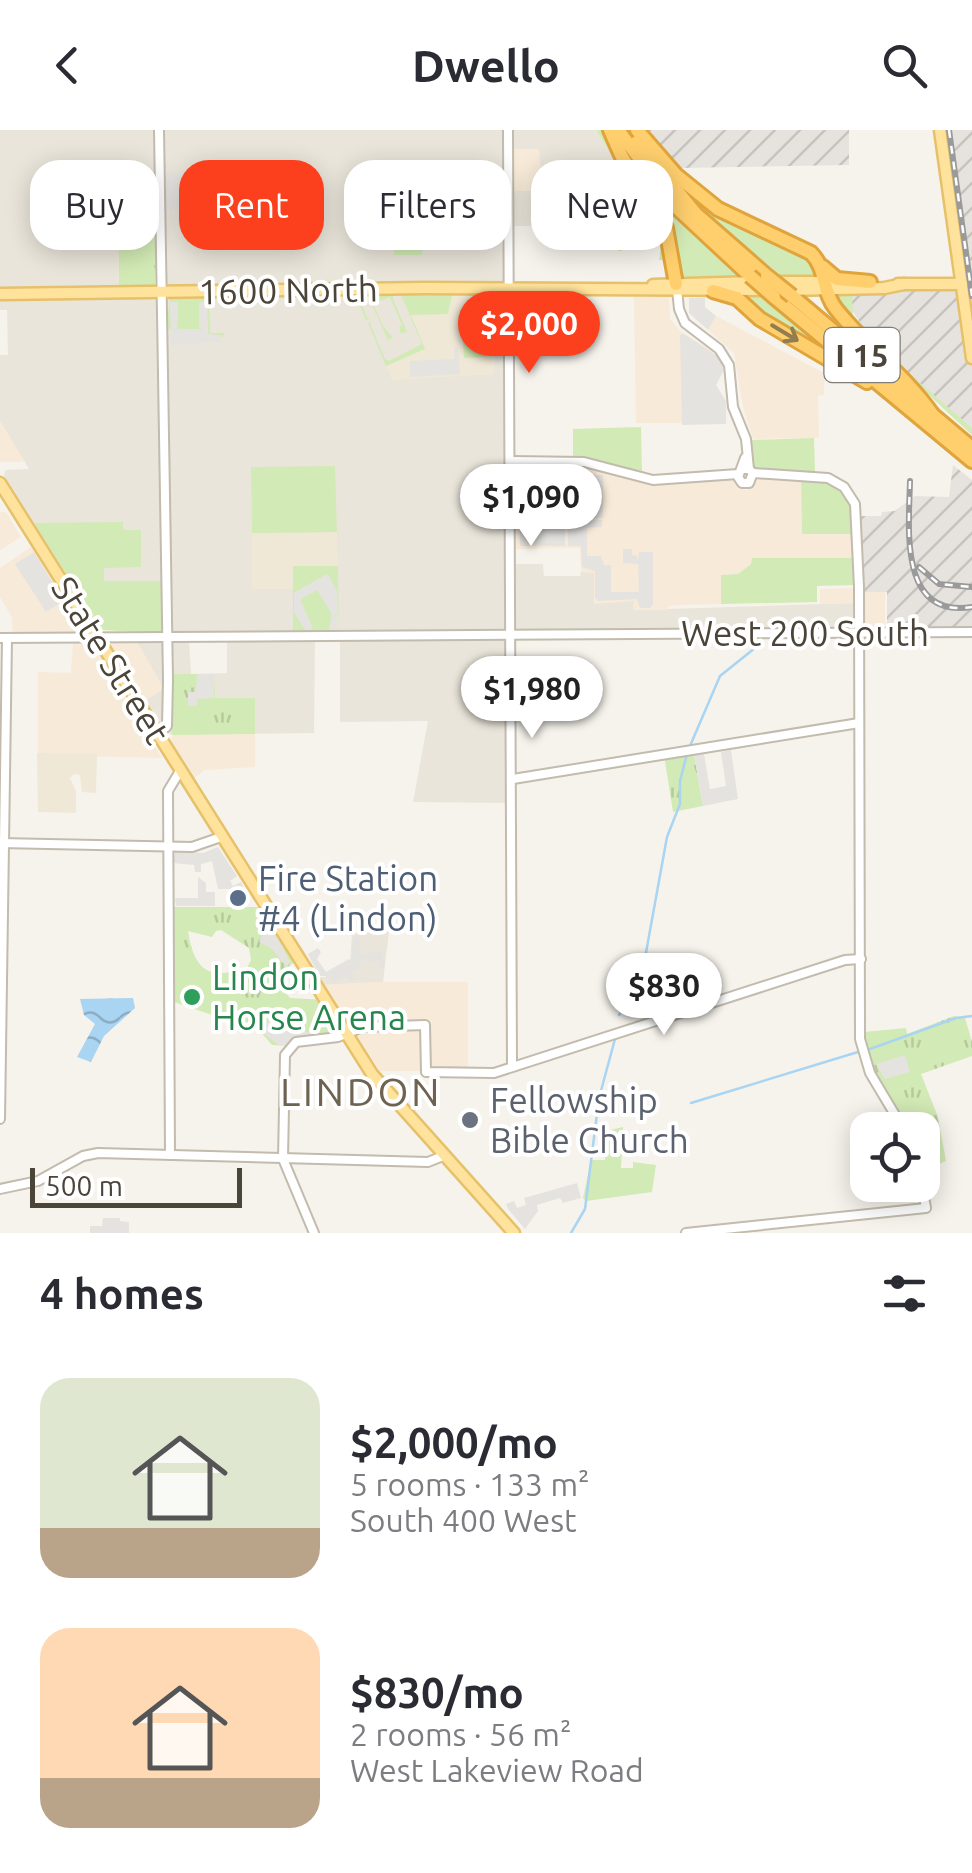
<!DOCTYPE html>
<meta charset="utf-8">
<style>
body{margin:0;font-family:Ubuntu,sans-serif;background:#f2f2f3;color:#2b2b33;height:100vh;display:flex;flex-direction:column;font-size:38px;white-space:nowrap}
*{box-sizing:border-box;margin:0}
p{font-size:32px;color:#7c7c81}
.icon{flex:none;width:55px;height:55px;fill:none;stroke:currentColor;stroke-width:2;stroke-linecap:round;stroke-linejoin:round}
.map{position:relative;height:1103px;overflow:hidden}
.panel{display:flex;flex-direction:column;background:#fff;flex:1}
.panel>*{flex:none}
.guide{position:absolute;left:30px;top:30px;width:912px;height:90px;display:flex;gap:20px}
.buttons{position:absolute;left:850px;top:982px;display:grid;gap:20px}
.buttons a{display:grid;place-items:center;width:90px;height:90px;border-radius:20px;background:#fff;box-shadow:0 5px 25px #0003;font-size:50px}
.scale{position:absolute;left:30px;bottom:25px;width:212px;box-sizing:border-box;padding-left:10px;border:5px solid #4b4439;border-top:0;font-size:28px;line-height:35px;white-space:nowrap;color:#4b4439;-webkit-text-stroke:8px #fff;paint-order:stroke}
.price{position:absolute;translate:-50% -85px;padding:0 22px;border-radius:35px;background:#fff;color:#222;font-size:32px;line-height:65px;filter:drop-shadow(0 2px 5px #0008)}
.price::after{content:'';position:absolute;left:50%;top:60px;width:30px;height:22px;margin-left:-15px;background:inherit;clip-path:polygon(0 0,100% 0,50% 100%)}
.price.selected{background:#fc3f1d;color:#fff}
ul{padding:0;list-style:none}
li{display:flex;align-items:center;gap:30px;height:250px;padding:0 40px}
li span{display:grid;place-items:center;flex:none;width:280px;height:200px;border-radius:30px;color:#555}
li>.icon{margin-inline-start:auto}
span .icon{width:120px;height:120px;fill:#fffc;stroke-width:1}
li b{font-size:42px}
h2{display:flex;justify-content:space-between;align-items:center;height:120px;padding:0 40px;font-size:42px}
.tag{padding:0 35px;border-radius:30px;background:#fff;box-shadow:0 5px 25px #0003;font-size:35px;line-height:90px}
.tag.selected{background:#fc3f1d;color:#fff}
header{display:flex;justify-content:space-between;align-items:center;height:130px;padding:0 40px;background:#fff;font-size:45px;font-weight:700}
.map>svg:first-child{display:block}
.residential{fill:#eae5da}
.commercial{fill:#f7ead8}
.industrial{fill:url(#industrial-furrows)}
.education{fill:#efe8d6}
.green{fill:#d2eab5}
.park{fill:url(#park-tufts);fill-rule:evenodd}
.parking{fill:#e5e3e0}
.water{fill:url(#water-waves)}
.lines{fill:none;stroke-linecap:round;stroke-linejoin:round}
.stream{stroke:#a9d4f2;stroke-width:2.5}
.minor-casing{stroke:#c2bbae;stroke-width:12}
.major-casing{stroke:#e6c16a;stroke-width:15}
.highway-casing{stroke:#e0a43c;stroke-width:18}
.minor{stroke:#fff;stroke-width:8}
.major{stroke:#ffe39c;stroke-width:10}
.highway{stroke:#ffcf6e;stroke-width:12}
.rail-casing{stroke:#9a9a9a;stroke-width:6}
.rail{stroke:#fff;stroke-width:2.5;stroke-dasharray:8;stroke-linecap:butt}
.highway-bridge-casing{stroke:#e0a43c;stroke-width:18;stroke-linecap:butt}
.highway-bridge{stroke:#ffcf6e;stroke-width:12}
.oneway{stroke:#937c4e}
.service-dot{fill:#5c6f8a;stroke:#fff;stroke-width:4}
.leisure-dot{fill:#2e9e5b;stroke:#fff;stroke-width:4}
.worship-dot{fill:#6b7280;stroke:#fff;stroke-width:4}
.labels{text-anchor:middle;dominant-baseline:central;stroke-width:8;stroke-linejoin:round;paint-order:stroke}
.shield{fill:#fff;stroke:#817c74;stroke-width:2.5}
.shield-label{font-size:32px;font-weight:bold;fill:#4b4439}
.street-label{font-size:35px;fill:#4b4439;stroke:#fff}
.service-label{font-size:35px;fill:#4e5e75;stroke:#fff;text-anchor:start}
.leisure-label{font-size:35px;fill:#27864d;stroke:#fff;text-anchor:start}
.worship-label{font-size:35px;fill:#5b616d;stroke:#fff;text-anchor:start}
.quarter-label{font-size:40px;letter-spacing:2.5px;fill:#6e6250;stroke:#fff}
</style>
<header><svg class="icon" aria-label="back" viewBox="0 0 24 24"><path d="M15 5l-7 7 7 7"/></svg>Dwello<svg class="icon" aria-label="search" viewBox="0 0 24 24"><circle cx="10" cy="10" r="6"/><path d="M15 15l6 6"/></svg></header>
<div class="map">
<svg width="972" height="1103" viewBox="0 0 972 1103">
<defs>
<pattern id="industrial-furrows" width="10" height="10" patternUnits="userSpaceOnUse" patternTransform="scale(2.5)"><rect width="10" height="10" fill="#e6e2dd"/><path d="M-1 1l2-2M0 10L10 0M9 11l2-2" fill="none" stroke="#c7c3be"/></pattern>
<pattern id="park-tufts" width="24" height="20" patternUnits="userSpaceOnUse" patternTransform="scale(2.5)"><rect width="24" height="20" fill="#d2eab5"/><path d="M3 7l-1-3M5 7V3M7 7l1-3M15 17l-1-3M17 17v-4M19 17l1-3" fill="none" stroke="#b6ca9c"/></pattern>
<pattern id="water-waves" width="16" height="10" patternUnits="userSpaceOnUse" patternTransform="scale(2.5)"><rect width="16" height="10" fill="#a9d4f2"/><path d="M0 5q4-4 8 0t8 0" fill="none" stroke="#8caec5"/></pattern>
</defs>
<rect width="100%" height="100%" fill="#f6f3ec"/>
<g class="residential">
<polygon points="0,0 156,0 157,54 118,55 119,158 0,160"/>
<polygon points="163,0 503,0 505,153 166,157"/>
<polygon points="511,0 596,0 652,84 617,96 513,96 512,61 543,60 539,38 512,19"/>
<polygon points="487,162 506,162 508,501 170,503 169,451 104,452 104,438 124,400 123,393 34,393 4,345 6,340 29,339 0,291 0,225 8,225 7,180 0,180 0,168 401,163 425,219 387,236 392,249 494,244 492,188"/>
<polygon points="516,434 543,434 544,446 580,446 581,442 594,442 607,471 634,471 634,480 856,473 856,499 516,501"/>
<polygon points="315,510 314,603 172,605 163,598 145,571 138,512 189,512 191,544 227,543 227,511"/>
<polygon points="340,510 508,510 509,673 413,672 428,591 340,592"/>
<polygon points="389,801 383,852 323,855 318,847 326,847 350,834 352,803"/>
</g>
<g class="commercial">
<polygon points="512,19 539,19 543,61 512,61"/>
<polygon points="634,167 669,167 670,189 680,201 713,222 715,254 725,293 636,293"/>
<polygon points="716,186 824,243 824,265 818,266 819,308 753,309 743,277 734,223 708,200"/>
<polygon points="0,291 25,332 0,332"/>
<polygon points="515,335 581,335 651,353 732,350 740,353 743,360 749,360 751,353 761,349 801,349 802,404 852,404 852,428 752,428 751,434 738,444 721,445 721,474 679,475 669,476 666,480 633,480 634,471 594,474 594,443 581,442 580,418 516,419"/>
<polygon points="0,382 6,382 21,407 0,420"/>
<polygon points="31,417 84,504 13,505 12,487 0,467 0,438"/>
<polygon points="856,458 856,473 820,474 820,459"/>
<polygon points="864,462 885,462 885,498 864,496"/>
<polygon points="108,511 137,511 164,559 145,571"/>
<polygon points="73,512 90,512 162,628 38,625 38,542 71,543"/>
<polygon points="255,604 255,637 205,640 194,648 172,614 172,605"/>
<polygon points="375,852 468,852 468,941 380,941 323,855"/>
</g>
<g class="industrial">
<polygon points="649,0 849,0 849,35 679,38"/>
<polygon points="934,0 972,0 972,298 876,216 843,167 851,161 956,160"/>
<polygon points="953,335 972,350 972,497 887,499 887,462 864,462 861,386 881,386 882,382 895,381 915,366 949,367"/>
</g>
<g class="education">
<polygon points="453,162 487,162 492,187 494,244 392,250 386,236 424,219 411,184 448,184"/>
<polygon points="337,402 338,436 294,436 293,459 252,459 252,403"/>
<polygon points="37,623 97,624 96,663 82,662 80,645 74,644 70,648 76,661 76,683 38,682"/>
</g>
<g class="green">
<polygon points="596,0 603,0 660,93 670,145 668,149 668,139 664,138 664,130 659,130 661,116 647,98 641,95 628,103 619,102 622,121 618,121 617,96 651,85"/>
<polygon points="631,34 674,87 740,149 681,149 676,115"/>
<polygon points="680,54 743,97 805,124 819,141 817,148 784,148 714,90"/>
<polygon points="425,95 432,95 421,125 394,125 394,98 424,98"/>
<polygon points="453,162 448,184 411,185 425,219 386,236 368,193 372,192 370,194 385,229 389,231 422,214 402,167 397,163"/>
<polygon points="852,162 853,187 874,212 889,214 889,226 972,298 972,305 862,203 835,170 837,164"/>
<polygon points="394,163 393,169 407,202 401,204 399,197 402,195 390,167 373,174 383,196 393,208 388,210 369,168 364,166 360,170 367,188 371,188 366,190 355,164"/>
<polygon points="313,164 315,166 209,167 210,203 224,203 223,207 208,204 207,171 202,199 177,199 178,172 171,199 166,199 170,166"/>
<polygon points="759,164 846,236 757,181 746,166"/>
<polygon points="485,182 487,227 464,228 462,183"/>
<polygon points="641,297 642,343 573,328 573,299"/>
<polygon points="814,308 815,342 757,343 751,336 751,310"/>
<polygon points="335,336 337,402 252,403 251,337"/>
<path d="M801 349C843 351 854 363 852 404H802Z"/>
<polygon points="123,392 124,400 141,400 141,437 104,438 104,451 161,451 162,503 102,500 34,393"/>
<polygon points="752,428 852,428 856,455 817,456 817,472 721,474 721,445 738,444 751,434"/>
<polygon points="293,436 338,436 339,502 337,461 327,444 294,463 294,482 306,501 293,501"/>
<polygon points="317,459 332,484 329,502 310,502 312,497 300,469"/>
<polygon points="623,997 621,1038 633,1038 633,1032 656,1035 652,1062 586,1071 583,1068 591,1030 605,1030 606,1001"/>
</g>
<g class="park">
<polygon points="118,54 157,54 155,157 119,158"/>
<polygon points="171,544 214,544 215,568 255,568 255,604 172,605"/>
<polygon points="693,619 703,676 673,682 664,625"/>
<path d="M168 777H259L295 832 277 844 275 850 290 868 325 870 336 903 290 916 272 915 252 892 236 893 168 870ZM221 800 249 818 251 830 247 838C207 851 194 839 188 801L212 807 216 801Z"/>
<path d="M954 886 965 888 972 912V926L921 944 938 987 946 1031 924 1039 922 1000H908C892 968 866 939 864 902L906 898 907 904Z"/>
</g>
<g class="parking">
<polygon points="208,42 217,47 218,77 215,79 165,80 165,43"/>
<polygon points="689,168 705,168 705,177 716,186 708,200 689,183"/>
<polygon points="207,171 206,204 220,205 220,212 171,215 170,172 178,172 177,199 202,199 199,197 199,172"/>
<polygon points="684,204 719,227 724,240 716,255 726,271 726,294 682,295 680,205"/>
<polygon points="454,217 458,217 460,244 410,247 410,231 454,229"/>
<polygon points="519,339 538,339 539,374 555,373 555,340 564,339 564,380 558,380 558,385 565,385 565,416 520,416"/>
<polygon points="568,340 577,340 577,372 594,371 594,345 603,345 603,388 577,389 602,390 602,397 587,398 587,426 601,426 604,435 611,435 611,462 639,462 638,434 623,433 623,419 632,419 632,425 637,426 638,431 639,422 653,422 653,475 650,478 640,478 637,469 598,471 595,468 595,441 582,437 581,416 568,416"/>
<polygon points="34,422 64,471 46,482 15,434"/>
<polygon points="328,444 337,461 337,502 329,502 332,484 317,460 300,470 313,498 306,501 294,482 294,463"/>
<polygon points="197,544 214,544 214,568 197,569 197,576 188,576 188,562 196,562"/>
<polygon points="731,620 738,669 703,676 694,625 704,624 710,659 726,656 721,622"/>
<polygon points="218,717 237,746 230,751 233,756 241,752 244,759 218,759 212,731 201,734 201,742 195,742 194,735 173,733 175,720 203,723"/>
<polygon points="198,747 206,753 206,762 215,762 215,776 176,776 175,768 198,768"/>
<polygon points="266,799 277,807 290,832 286,836 271,818 259,812"/>
<polygon points="354,807 360,807 360,824 382,821 385,836 380,838 379,829 370,832 360,830 359,838 350,842 354,849 349,852 346,845 334,853 325,846 319,846 308,824 318,818 321,822 317,829 326,842 349,829 351,831"/>
<polygon points="270,889 305,902 323,903 323,907 280,916 259,900"/>
<polygon points="905,925 910,942 885,949 876,934"/>
<polygon points="577,1053 581,1068 563,1073 560,1068 537,1075 538,1081 525,1099 508,1079 506,1074 514,1071 517,1078 526,1075 524,1068"/>
<polygon points="103,1088 120,1088 120,1091 129,1092 129,1103 90,1103 90,1096 102,1096"/>
</g>
<polygon class="water" points="133,868 135,878 104,906 91,932 77,927 95,894 84,885 80,869"/>
<g class="lines">
<g class="stream">
<polyline points="690,616 720,546 760,514"/>
<polyline points="619,885 633,864 645,828 667,707 680,674 680,651 687,624"/>
<polyline points="870,919 956,888 972,886"/>
<polyline points="691,973 858,922"/>
<polyline points="571,1103 585,1079 599,968 615,909"/>
</g>
<g class="minor-casing">
<g id="minor">
<polyline points="508,0 512,937"/>
<polyline points="677,159 679,179 685,193 719,219 729,235 733,277 746,309 749,339"/>
<polyline points="511,331 584,332 653,350 738,344"/>
<polyline points="742,339 749,339 753,343 749,353 742,353 738,347 745,328"/>
<polyline points="753,343 828,348 844,357 855,374 859,457 860,909 870,943 904,1000"/>
<polyline points="0,508 972,502"/>
<polyline points="158,605 167,596 168,550 159,0"/>
<polyline points="513,649 859,593"/>
<polyline points="0,713 192,717 221,707"/>
<polyline points="0,989 7,508"/>
<polyline points="170,1025 168,661 180,641"/>
<polyline points="0,1059 38,1051 83,1026 98,1023 428,1032 443,1026"/>
<polyline points="314,1103 283,1029 285,925 296,912 338,907 363,897 425,895 426,942 494,943 845,830 861,829"/>
<polyline points="686,1103 926,1078 922,1055"/>
</g>
</g>
<g class="major-casing">
<g id="major">
<polyline points="940,0 972,228"/>
<polyline points="773,152 831,152"/>
<polyline points="898,154 962,154"/>
<polyline points="653,155 756,152"/>
<polyline points="785,160 884,158 904,154"/>
<polyline points="0,164 424,158 768,160"/>
<polyline points="0,353 372,944 514,1103"/>
</g>
</g>
<g class="highway-casing">
<g id="highway">
<polyline points="610,0 622,27 666,98 676,154"/>
<polyline points="618,0 676,77 750,146"/>
<path d="M637 0 676 45 718 79 811 123C827 139 822 162 836 179 866 217 904 244 932 284"/>
<polyline points="637,12 696,84 767,146"/>
<polyline points="823,137 837,149 870,152"/>
<polyline points="713,161 737,168 760,189 867,252"/>
<polyline points="792,166 972,318"/>
<polyline points="774,167 972,331"/>
</g>
</g>
<use href="#minor" class="minor"/>
<use href="#major" class="major"/>
<use href="#highway" class="highway"/>
<g class="rail-casing">
<g id="rail">
<polyline points="949,0 972,166"/>
<path d="M910 351C909 397 898 489 972 477"/>
<polyline points="919,437 939,454 972,457"/>
</g>
</g>
<use href="#rail" class="rail"/>
<g class="highway-bridge-casing">
<g id="highway-bridge">
<polyline points="750,146 774,167"/>
<polyline points="767,146 792,166"/>
</g>
</g>
<use href="#highway-bridge" class="highway-bridge"/>
</g>
<defs><path id="oneway-shaft" d="M-6 0H5M1.5-3L5.5 0L1.5 3" fill="none" stroke-width="1.6" stroke-linecap="round" stroke-linejoin="round" transform="scale(2.5)"/></defs>
<use class="oneway" href="#oneway-shaft" transform="translate(785 203) rotate(31)"/>
<circle class="service-dot" cx="238" cy="768" r="10"/>
<circle class="leisure-dot" cx="192" cy="867" r="10"/>
<circle class="worship-dot" cx="470" cy="990" r="10"/>
<g class="labels">
<rect class="shield" x="824.5" y="198" width="75" height="54" rx="8"/>
<g class="shield-label">
<text x="862" y="225">I 15</text>
</g>
<g class="street-label">
<text transform="translate(288 160) rotate(-1)">1600 North</text>
<text x="805" y="503">West 200 South</text>
<text transform="translate(111 530) rotate(58)">State Street</text>
</g>
<g class="service-label">
<text x="258" y="748">Fire Station<tspan x="258" dy="40">#4 (Lindon)</tspan></text>
</g>
<g class="leisure-label">
<text x="212" y="847">Lindon<tspan x="212" dy="40">Horse Arena</tspan></text>
</g>
<g class="worship-label">
<text x="490" y="970">Fellowship<tspan x="490" dy="40">Bible Church</tspan></text>
</g>
<g class="quarter-label">
<text x="361" y="961">LINDON</text>
</g>
</g>
</svg>
<div class="buttons">
<a><svg class="icon" aria-label="locate" viewBox="0 0 24 24"><circle cx="12" cy="12" r="6"/><path d="M12 2v4M12 18v4M2 12h4M18 12h4"/></svg></a>
</div>
<div class="scale">500 m</div>
<b class="price selected" style="left:529px;top:246px">$2,000</b>
<b class="price" style="left:531px;top:419px">$1,090</b>
<b class="price" style="left:532px;top:611px">$1,980</b>
<b class="price" style="left:664px;top:908px">$830</b>
<div class="guide">
<a class="tag">Buy</a>
<a class="tag selected">Rent</a>
<a class="tag">Filters</a>
<a class="tag">New</a>
</div>
</div>
<section class="panel">
<h2>4 homes<svg class="icon" aria-label="filters" viewBox="0 0 24 24"><path d="M4 7h16M4 17h16"/><circle cx="9" cy="7" r="2"/><circle cx="15" cy="17" r="2"/></svg></h2>
<ul>
<li><span style="background:linear-gradient(#dfe7d0 75%,#b9a48a 0)"><svg class="icon" aria-label="home" viewBox="0 0 24 24"><path d="M3 11l9-7 9 7M6 9v11h12V9"/></svg></span><div><b>$2,000/mo</b><p>5 rooms · 133 m²</p><p>South 400 West</p></div></li>
<li><span style="background:linear-gradient(#ffd9b3 75%,#b9a48a 0)"><svg class="icon" aria-label="home" viewBox="0 0 24 24"><path d="M3 11l9-7 9 7M6 9v11h12V9"/></svg></span><div><b>$830/mo</b><p>2 rooms · 56 m²</p><p>West Lakeview Road</p></div></li>
</ul>
</section>
